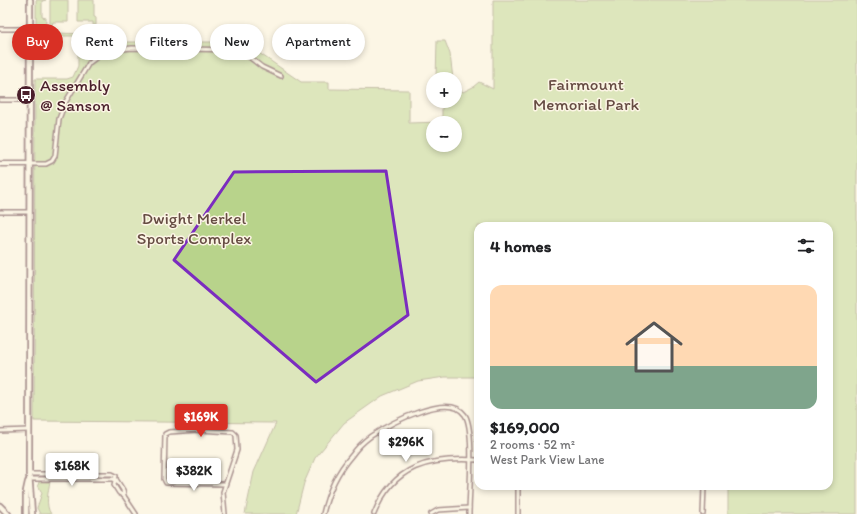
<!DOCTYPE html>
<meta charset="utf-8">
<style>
body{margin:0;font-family:Itim,sans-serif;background:#f6f6f6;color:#202124;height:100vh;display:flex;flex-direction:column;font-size:15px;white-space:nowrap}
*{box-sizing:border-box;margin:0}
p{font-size:13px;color:#757577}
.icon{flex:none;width:22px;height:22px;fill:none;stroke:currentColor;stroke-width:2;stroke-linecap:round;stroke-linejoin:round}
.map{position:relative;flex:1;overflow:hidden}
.details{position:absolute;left:474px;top:222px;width:359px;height:268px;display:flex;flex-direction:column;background:#fff;border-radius:12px;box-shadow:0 2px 6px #0003}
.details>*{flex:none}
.guide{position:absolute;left:12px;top:24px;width:380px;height:36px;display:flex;gap:8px}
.controls{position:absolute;left:426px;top:72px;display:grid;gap:8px}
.controls a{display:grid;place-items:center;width:36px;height:36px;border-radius:50%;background:#fff;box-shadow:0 2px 6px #0003;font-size:20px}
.price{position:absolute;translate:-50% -34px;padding:0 9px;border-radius:4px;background:#fff;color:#222;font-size:13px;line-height:26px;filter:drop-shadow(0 1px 2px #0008)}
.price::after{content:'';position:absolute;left:50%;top:24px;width:12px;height:9px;margin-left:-6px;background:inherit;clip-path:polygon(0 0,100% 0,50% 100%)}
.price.selected{background:#d93025;color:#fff}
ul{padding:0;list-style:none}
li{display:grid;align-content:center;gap:8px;height:212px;padding:0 16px}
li+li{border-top:1px solid #e0e0e0}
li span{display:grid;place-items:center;height:124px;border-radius:12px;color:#555}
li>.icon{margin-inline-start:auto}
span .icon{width:72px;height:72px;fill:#fffc;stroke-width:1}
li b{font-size:17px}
h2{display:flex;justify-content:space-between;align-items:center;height:48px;padding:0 16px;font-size:17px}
.tag{padding:0 14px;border-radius:18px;background:#fff;box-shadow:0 2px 6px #0003;font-size:14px;line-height:36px}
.tag.selected{background:#d93025;color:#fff}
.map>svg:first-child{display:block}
.green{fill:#b8d38b;stroke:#81795b;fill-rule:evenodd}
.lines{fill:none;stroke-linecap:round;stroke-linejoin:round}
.minor-casing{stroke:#4a1f2b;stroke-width:6}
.tertiary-casing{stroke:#4a1f2b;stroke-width:7}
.secondary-casing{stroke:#4a1f2b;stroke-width:8}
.minor{stroke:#fcf5e5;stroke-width:3}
.tertiary{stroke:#fcf5e5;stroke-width:4}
.secondary{stroke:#fcf5e5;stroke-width:4.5}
.marked{fill:none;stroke:#7b2cbf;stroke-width:3;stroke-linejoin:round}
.labels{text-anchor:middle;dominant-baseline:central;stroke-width:3;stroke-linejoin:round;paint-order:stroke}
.park-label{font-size:17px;fill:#664c43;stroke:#fcf5e5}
.poi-label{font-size:17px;fill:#4a1f2b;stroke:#fcf5e5;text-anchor:start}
</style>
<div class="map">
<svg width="857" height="514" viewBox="0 0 857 514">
<rect width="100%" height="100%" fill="#fcf5e5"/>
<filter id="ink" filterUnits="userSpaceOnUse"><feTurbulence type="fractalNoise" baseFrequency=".025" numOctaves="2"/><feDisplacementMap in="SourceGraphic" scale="8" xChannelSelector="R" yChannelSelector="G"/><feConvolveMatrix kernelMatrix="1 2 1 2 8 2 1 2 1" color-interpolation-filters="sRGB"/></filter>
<g filter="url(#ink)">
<g class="green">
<polygon points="36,0 46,0 42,1 42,17 46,18 45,47 36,47"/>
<polygon points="50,0 68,0 68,22 53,22 52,25 50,25"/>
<polygon points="78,0 94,0 94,17 96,17 96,25 93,25 93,22 78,22"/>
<path d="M493 0H857V514H728V486H829V226H478V377H445L418 381 382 396 344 423 315 458 304 483 296 514H245L254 472 276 423 34 421 35 79H67L73 77 78 66V42H243L301 82H329V89L409 90V123L442 122V107L445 101H455V85L463 92 473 87 479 82 493 89ZM433 123H455V145H433Z"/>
<polygon points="52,30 53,33 93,34 93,30 108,30 110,34 107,36 55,36 50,33"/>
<polygon points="437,41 445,41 450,54 453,79 436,79"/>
<path d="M39 482H50C48 491 45 506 51 514H40L37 508 42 493 38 485Z"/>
</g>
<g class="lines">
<g class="minor-casing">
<g id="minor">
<polyline points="0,29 30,29"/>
<polyline points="0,100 30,100"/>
<polyline points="29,164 46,164 52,161 55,156 59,119 65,103 89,63 105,51 132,48 240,50 262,67 281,76"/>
<polyline points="0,212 29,212"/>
<polyline points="0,431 29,430"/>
<polyline points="29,474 112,474 116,476 114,485 119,493 124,496 136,514"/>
<polyline points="29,479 116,479"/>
<polyline points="116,479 123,490 124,496"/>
<polyline points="225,514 223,492 237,450 236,435 233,432 198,430 169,432 165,434 164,479 166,483 225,484"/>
<path d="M323 514C328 492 337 472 352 455 357 448 364 441 371 436 389 424 449 391 465 415 475 430 469 493 469 514"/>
<path d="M374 514C393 465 430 457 478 460"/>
<polyline points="431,514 438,510 469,508"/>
<polyline points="518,514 518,486"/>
<polyline points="703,514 704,486"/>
</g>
</g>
<g class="tertiary-casing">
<polyline id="tertiary" points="0,164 29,164"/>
</g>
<g class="secondary-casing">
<g id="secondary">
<polyline points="30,0 29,474 32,514"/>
<polyline points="0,506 8,514"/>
<polyline points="26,514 26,491 28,482"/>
</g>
</g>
<use href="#minor" class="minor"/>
<use href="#tertiary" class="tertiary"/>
<use href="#secondary" class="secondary"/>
</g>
</g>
<path d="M0 0H857V514H0ZM386 171 408 315 316 382 174 260 234 172Z" fill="#fcf5e5" fill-opacity=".55" fill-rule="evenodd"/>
<path class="marked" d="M386 171 408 315 316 382 174 260 234 172Z"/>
<defs>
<g id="bus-disc" transform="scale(1)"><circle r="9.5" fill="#4a1f2b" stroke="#fcf5e5"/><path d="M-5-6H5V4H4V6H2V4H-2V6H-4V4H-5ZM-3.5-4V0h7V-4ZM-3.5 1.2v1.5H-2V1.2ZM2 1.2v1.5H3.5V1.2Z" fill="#fff"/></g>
</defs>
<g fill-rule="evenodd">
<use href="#bus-disc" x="26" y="95"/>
</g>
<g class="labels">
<g class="park-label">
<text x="586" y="84">Fairmount<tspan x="586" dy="20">Memorial Park</tspan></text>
<text x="194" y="218">Dwight Merkel<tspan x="194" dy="20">Sports Complex</tspan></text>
</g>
<g class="poi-label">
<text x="40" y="85">Assembly<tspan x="40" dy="20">@ Sanson</tspan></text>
</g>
</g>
</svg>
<div class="controls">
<a>+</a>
<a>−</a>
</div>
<b class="price selected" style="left:201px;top:438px">$169K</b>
<b class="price" style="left:406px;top:463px">$296K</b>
<b class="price" style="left:72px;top:487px">$168K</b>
<b class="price" style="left:194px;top:492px">$382K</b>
<div class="guide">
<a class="tag selected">Buy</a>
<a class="tag">Rent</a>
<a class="tag">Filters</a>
<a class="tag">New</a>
<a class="tag">Apartment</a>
</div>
<section class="details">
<h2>4 homes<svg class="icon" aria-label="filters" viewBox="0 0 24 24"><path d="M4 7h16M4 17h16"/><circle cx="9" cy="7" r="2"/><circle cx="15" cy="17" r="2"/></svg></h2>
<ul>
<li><span style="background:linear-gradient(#ffd9b3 65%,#7fa58c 0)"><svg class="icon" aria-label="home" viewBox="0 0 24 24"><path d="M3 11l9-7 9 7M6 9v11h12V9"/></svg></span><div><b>$169,000</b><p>2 rooms · 52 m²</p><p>West Park View Lane</p></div></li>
</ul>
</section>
</div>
